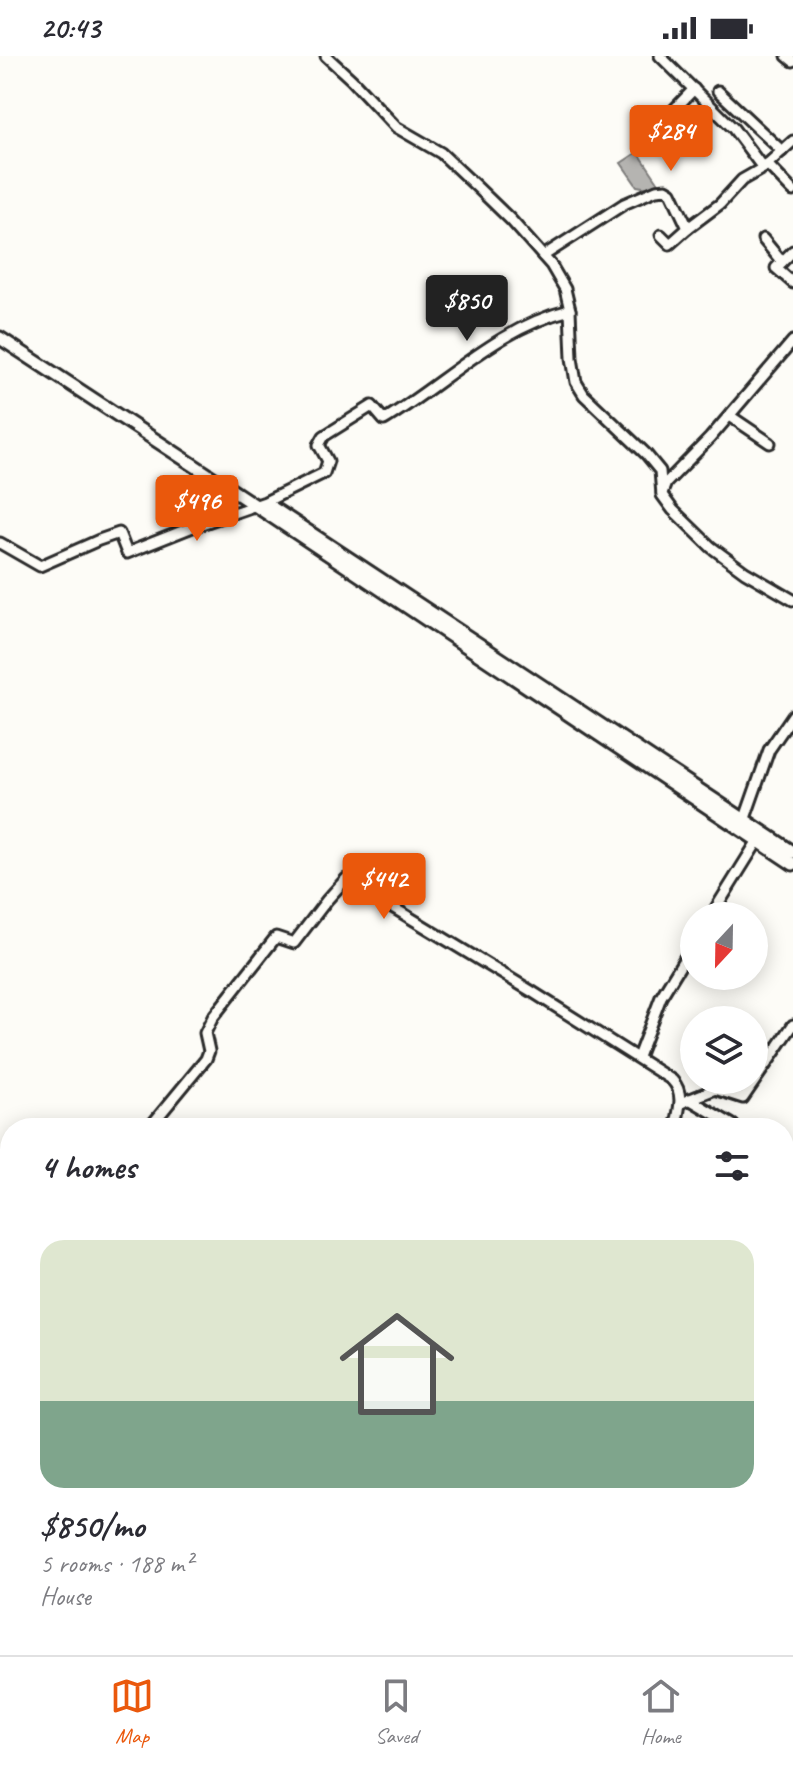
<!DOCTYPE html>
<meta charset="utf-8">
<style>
body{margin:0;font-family:Caveat,sans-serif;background:#f2f2f3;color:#2b2b33;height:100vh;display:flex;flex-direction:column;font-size:30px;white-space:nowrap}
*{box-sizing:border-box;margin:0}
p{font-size:26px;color:#7c7c81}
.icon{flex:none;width:44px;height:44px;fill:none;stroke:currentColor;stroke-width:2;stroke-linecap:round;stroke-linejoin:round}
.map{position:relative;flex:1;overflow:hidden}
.details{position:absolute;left:0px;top:1062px;width:794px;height:538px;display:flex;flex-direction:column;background:#fff;border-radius:32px 32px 0 0;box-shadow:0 4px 20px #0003}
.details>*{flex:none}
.needle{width:52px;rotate:202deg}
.tools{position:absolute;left:680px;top:846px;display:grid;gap:16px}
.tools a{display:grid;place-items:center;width:88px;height:88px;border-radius:50%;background:#fff;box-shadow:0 4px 20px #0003;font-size:40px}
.price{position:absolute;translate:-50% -68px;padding:0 18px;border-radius:8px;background:#ea580c;color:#fff;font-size:26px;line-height:52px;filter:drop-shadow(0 2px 4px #0008)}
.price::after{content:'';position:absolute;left:50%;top:48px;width:24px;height:18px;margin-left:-12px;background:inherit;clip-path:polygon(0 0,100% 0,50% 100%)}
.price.selected{background:#222;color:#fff}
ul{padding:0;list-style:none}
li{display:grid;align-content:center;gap:16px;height:424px;padding:0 40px}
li+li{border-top:2px solid #e1e1e2}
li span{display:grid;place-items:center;height:248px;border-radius:24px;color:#555}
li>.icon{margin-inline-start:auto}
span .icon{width:144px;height:144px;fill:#fffc;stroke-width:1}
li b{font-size:34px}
h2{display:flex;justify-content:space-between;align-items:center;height:96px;padding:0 40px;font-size:34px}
.status{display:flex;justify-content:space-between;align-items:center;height:56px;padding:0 40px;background:#fff;direction:ltr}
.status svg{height:22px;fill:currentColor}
.dock{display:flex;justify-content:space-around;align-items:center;height:112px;border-top:2px solid #e1e1e2;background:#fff;font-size:22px;color:#7c7c81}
.dock a{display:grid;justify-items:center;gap:4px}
.dock .selected{color:#ea580c}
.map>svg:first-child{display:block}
.water{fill:#b5b4b1;stroke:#7e7d7b;stroke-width:2}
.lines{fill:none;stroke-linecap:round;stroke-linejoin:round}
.canal{stroke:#b5b4b1;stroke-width:7}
.minor-casing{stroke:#2b2b2b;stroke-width:15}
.major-casing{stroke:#2b2b2b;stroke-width:17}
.minor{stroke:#fdfcf7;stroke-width:9}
.major{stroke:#fdfcf7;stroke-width:11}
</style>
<div class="status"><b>20:43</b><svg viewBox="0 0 49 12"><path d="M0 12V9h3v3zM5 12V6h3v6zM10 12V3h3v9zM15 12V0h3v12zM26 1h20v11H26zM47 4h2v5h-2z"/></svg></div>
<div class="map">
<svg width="793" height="1599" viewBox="0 0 793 1599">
<rect width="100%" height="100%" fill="#fdfcf7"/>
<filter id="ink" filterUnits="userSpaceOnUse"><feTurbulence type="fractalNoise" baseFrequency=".0125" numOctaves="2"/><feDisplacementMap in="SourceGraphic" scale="16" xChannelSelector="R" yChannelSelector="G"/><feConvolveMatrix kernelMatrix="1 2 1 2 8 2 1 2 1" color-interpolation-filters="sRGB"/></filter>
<g filter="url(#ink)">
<polygon class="water" points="638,96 660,129 649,132 637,130 621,107"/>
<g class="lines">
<g class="canal">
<polyline points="709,1590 735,1599"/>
<polyline points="547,1599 569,1590"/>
</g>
<g class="minor-casing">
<g id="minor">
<polyline points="326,0 352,24 396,71 441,97 478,132 511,164 551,209 565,233 570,254 572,302 576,326 584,339 646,398 660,415 662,439 673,454 711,491 745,516 793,544"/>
<polyline points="660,0 733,72 763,112"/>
<polyline points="787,0 793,5"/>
<polyline points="718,35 782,95"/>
<polyline points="663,65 694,33"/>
<polyline points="767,108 793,135"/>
<polyline points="661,179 670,188 688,172"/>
<polyline points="763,183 782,206"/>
<polyline points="793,195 776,212 793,227"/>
<polyline points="543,200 624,148 656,134 666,133 671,136 688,172 720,148 742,124 763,112 793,85"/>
<polyline points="730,360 770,387"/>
<polyline points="662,437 666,427 710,382 793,285"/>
<path d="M0 487 40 510 99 484 119 477 127 497 190 472 265 446 324 417 328 405 319 389 324 380 372 350 384 364C445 327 499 271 570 254"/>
<polyline points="743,768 769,694 793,659"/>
<polyline points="711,860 757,786"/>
<polyline points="638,1001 661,941 694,887"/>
<polyline points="689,1043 733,1069 732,1072"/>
<polyline points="681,1047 715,1033 743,1042 793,969"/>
<path d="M149 1072 206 1003 209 995 205 977 213 961 276 881 294 887 327 844 346 823 531 935 672 1024C685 1037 679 1055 675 1072"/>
<polyline points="784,1104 784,1106"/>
<polyline points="784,1114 793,1120"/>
<polyline points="784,1176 793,1162"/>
<polyline points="784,1309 793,1297"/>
<polyline points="0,1427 10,1416"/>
<polyline points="551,1590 553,1599"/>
<polyline points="166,1599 173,1590"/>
</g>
</g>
<g class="major-casing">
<g id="major">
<polyline points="0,282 256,450 793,808"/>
<polyline points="268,449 793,796"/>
</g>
</g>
<use href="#minor" class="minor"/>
<use href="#major" class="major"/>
</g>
</g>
</svg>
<div class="tools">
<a><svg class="needle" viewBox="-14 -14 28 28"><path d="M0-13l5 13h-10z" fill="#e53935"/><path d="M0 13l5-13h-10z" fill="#7c7c81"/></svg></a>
<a><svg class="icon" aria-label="layers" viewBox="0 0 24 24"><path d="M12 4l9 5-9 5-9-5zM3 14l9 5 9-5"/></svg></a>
</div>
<b class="price" style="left:671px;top:117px">$284</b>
<b class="price selected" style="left:467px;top:287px">$850</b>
<b class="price" style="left:197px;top:487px">$496</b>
<b class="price" style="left:384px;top:865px">$442</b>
<section class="details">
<h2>4 homes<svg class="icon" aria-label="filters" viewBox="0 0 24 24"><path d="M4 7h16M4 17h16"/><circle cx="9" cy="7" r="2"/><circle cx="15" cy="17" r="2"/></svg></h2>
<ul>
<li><span style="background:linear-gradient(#dfe7d0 65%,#7fa58c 0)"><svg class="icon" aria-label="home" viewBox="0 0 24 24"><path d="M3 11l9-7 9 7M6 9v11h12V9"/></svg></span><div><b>$850/mo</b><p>5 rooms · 188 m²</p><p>House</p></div></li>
</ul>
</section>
</div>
<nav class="dock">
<a class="selected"><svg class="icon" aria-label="map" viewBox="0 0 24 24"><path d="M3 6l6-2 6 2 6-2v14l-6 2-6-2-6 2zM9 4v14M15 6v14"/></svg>Map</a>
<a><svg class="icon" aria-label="saved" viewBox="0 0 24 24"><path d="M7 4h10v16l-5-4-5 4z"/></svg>Saved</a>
<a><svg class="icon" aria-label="home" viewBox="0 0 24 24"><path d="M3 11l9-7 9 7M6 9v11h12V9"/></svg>Home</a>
</nav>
